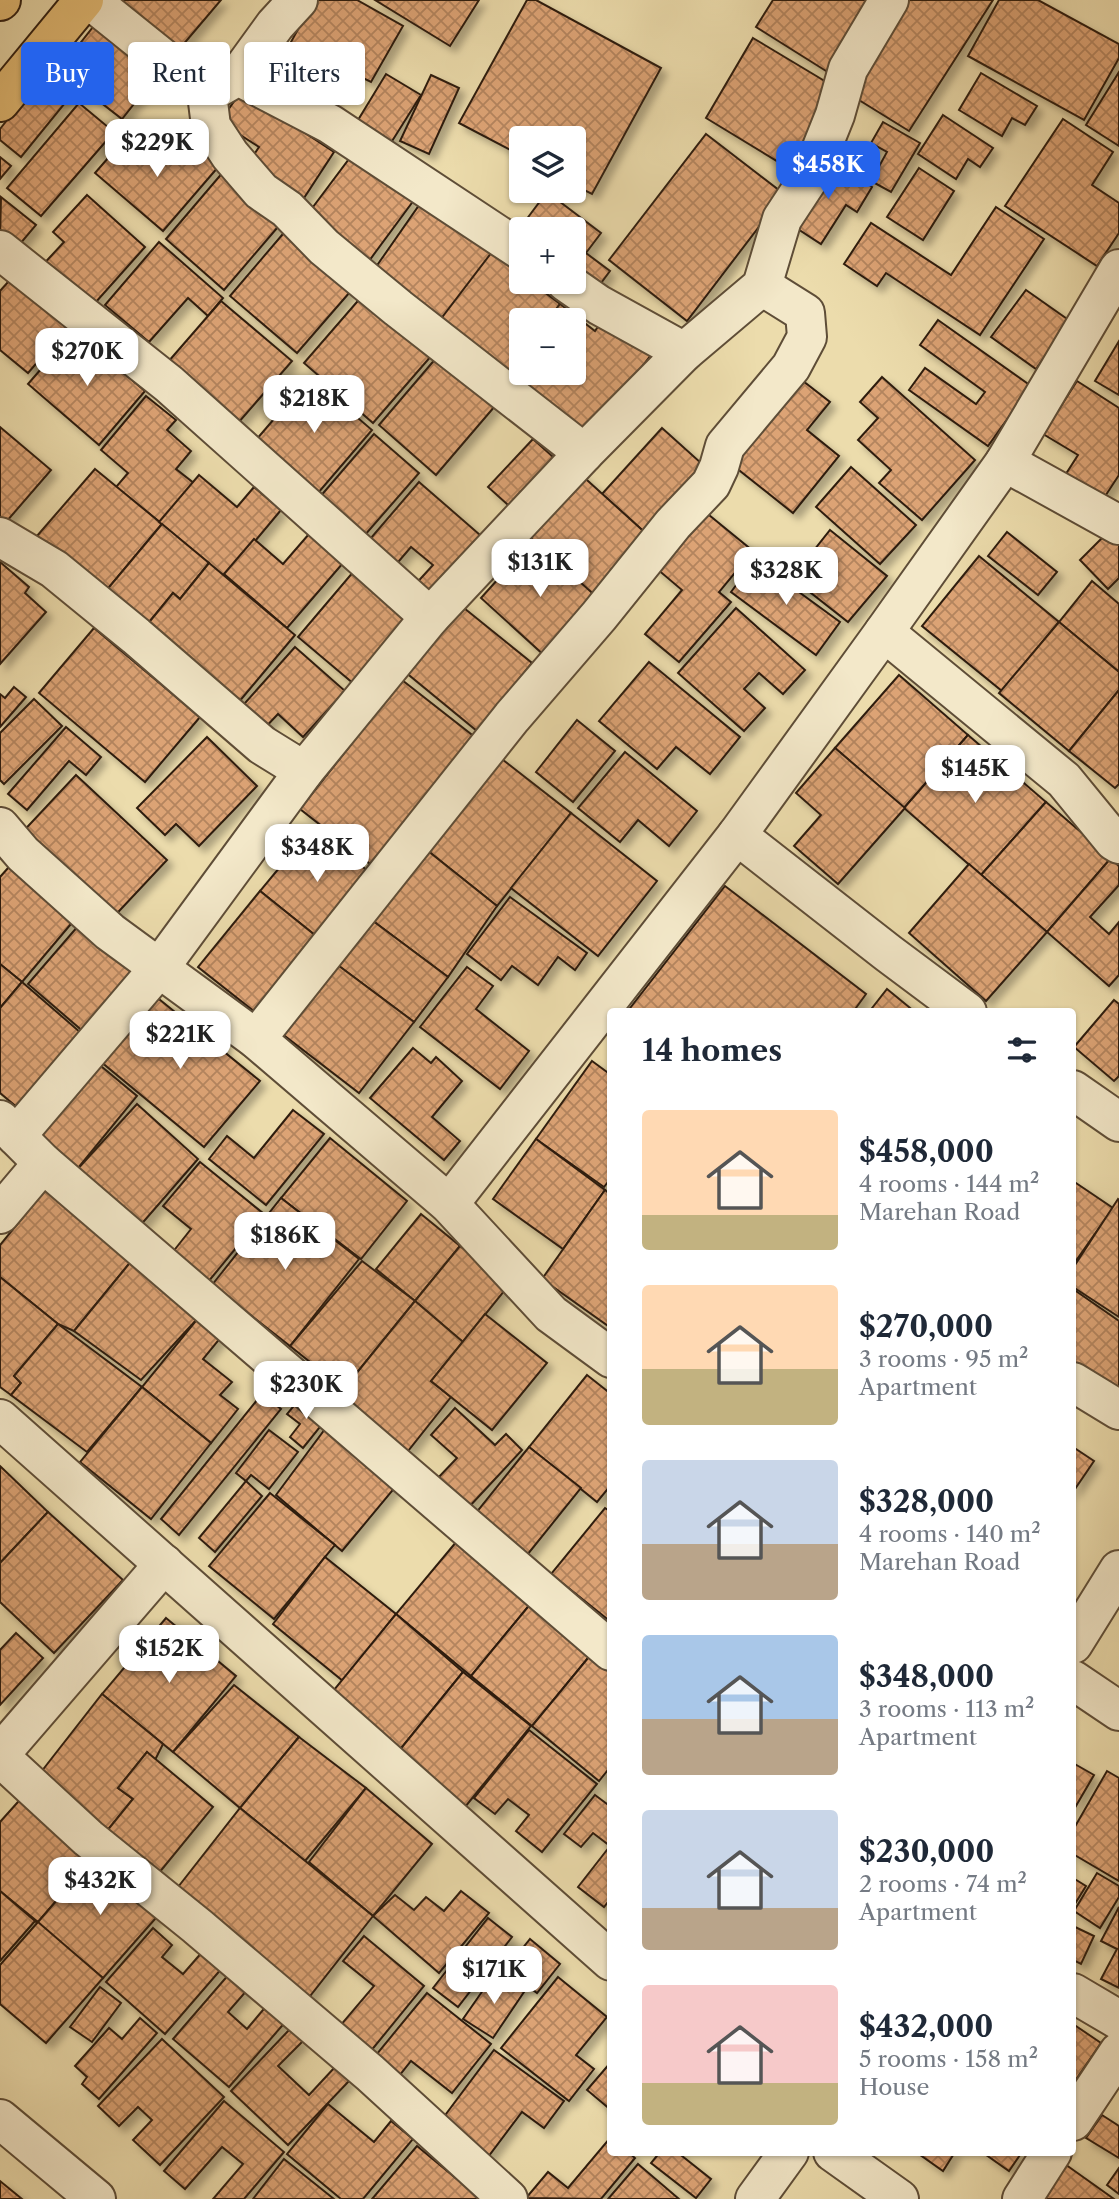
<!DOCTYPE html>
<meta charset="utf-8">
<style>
body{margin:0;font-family:"Libre Caslon Text",serif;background:#f2f2f3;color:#1f2937;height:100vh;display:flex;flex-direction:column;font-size:26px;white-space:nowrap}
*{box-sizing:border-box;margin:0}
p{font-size:23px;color:#747a83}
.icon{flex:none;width:38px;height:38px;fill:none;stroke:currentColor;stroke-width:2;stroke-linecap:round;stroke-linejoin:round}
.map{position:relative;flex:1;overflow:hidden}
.side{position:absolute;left:607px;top:1008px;width:469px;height:1148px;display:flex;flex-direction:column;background:#fff;border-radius:7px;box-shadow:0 2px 5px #0004}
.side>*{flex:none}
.top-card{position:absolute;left:21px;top:42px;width:481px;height:63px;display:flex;gap:14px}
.controls{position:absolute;left:509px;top:126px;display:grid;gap:14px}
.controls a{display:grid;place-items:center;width:77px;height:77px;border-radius:7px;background:#fff;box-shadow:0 2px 5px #0004;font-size:35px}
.price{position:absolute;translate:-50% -60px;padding:0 16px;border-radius:14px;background:#fff;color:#222;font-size:23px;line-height:46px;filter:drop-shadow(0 2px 4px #0008)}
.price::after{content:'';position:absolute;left:50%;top:42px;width:21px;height:16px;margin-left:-10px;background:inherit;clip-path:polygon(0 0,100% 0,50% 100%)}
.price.on{background:#2563eb;color:#fff}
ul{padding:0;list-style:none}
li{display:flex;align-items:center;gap:21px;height:175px;padding:0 35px}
li span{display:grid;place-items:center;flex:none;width:196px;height:140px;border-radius:7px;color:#555}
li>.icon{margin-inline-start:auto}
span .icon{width:84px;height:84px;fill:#fffc;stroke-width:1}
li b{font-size:30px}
h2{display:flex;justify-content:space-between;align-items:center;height:84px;padding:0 35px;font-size:30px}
.tag{padding:0 24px;border-radius:7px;background:#fff;box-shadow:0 2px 5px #0004;font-size:24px;line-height:63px}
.tag.on{background:#2563eb;color:#fff}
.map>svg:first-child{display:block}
.building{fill:url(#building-cross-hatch);stroke:#2e1d10;stroke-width:2;filter:url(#shadow)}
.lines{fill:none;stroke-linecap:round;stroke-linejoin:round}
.minor-casing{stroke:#5e4d37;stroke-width:42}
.major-casing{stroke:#2e1d10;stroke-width:42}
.minor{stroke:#f3e8c9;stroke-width:38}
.major{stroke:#e6be76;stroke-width:38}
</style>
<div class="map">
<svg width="1119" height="2199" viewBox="0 0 1119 2199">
<defs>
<pattern id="building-cross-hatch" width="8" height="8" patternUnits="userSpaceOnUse" patternTransform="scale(1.75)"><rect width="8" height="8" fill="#dca374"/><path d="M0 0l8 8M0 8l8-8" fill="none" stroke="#b3845e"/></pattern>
<filter id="shadow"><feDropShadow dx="6" dy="6" stdDeviation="3.5" flood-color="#0004"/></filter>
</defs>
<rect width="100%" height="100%" fill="#ecdcac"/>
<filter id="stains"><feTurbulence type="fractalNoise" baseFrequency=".00286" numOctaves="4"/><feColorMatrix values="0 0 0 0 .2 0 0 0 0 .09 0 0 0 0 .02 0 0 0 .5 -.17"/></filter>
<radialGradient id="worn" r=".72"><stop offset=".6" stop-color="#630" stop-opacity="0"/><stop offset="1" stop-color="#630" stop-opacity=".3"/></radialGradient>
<g class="building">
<polygon points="112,0 221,0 176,53"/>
<polygon points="314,0 357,0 403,26 371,82 351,72 331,105 274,73"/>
<polygon points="375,0 479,0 450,46"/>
<polygon points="527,0 536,0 661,68 592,194 574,185 574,138 522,138 522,156 459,123"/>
<polygon points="773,0 883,0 834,76 756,27"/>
<polygon points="904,0 993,0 909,131 846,92"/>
<polygon points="999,0 1038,0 1119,44 1119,58 1084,120 968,56"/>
<polygon points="97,22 160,71 122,119 59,70"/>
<polygon points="753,38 838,89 790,169 706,118"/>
<polygon points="47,70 74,92 21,157 0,140 0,129"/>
<polygon points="1119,72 1119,146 1086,125"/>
<polygon points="981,73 1037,106 1025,125 1012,118 1002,136 959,110"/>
<polygon points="386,74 421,95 389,146 355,125"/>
<polygon points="431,75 459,88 429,154 400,141"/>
<polygon points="241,91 334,152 302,201 247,165 259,147 220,122"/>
<polygon points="79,103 114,132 41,216 7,188"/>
<polygon points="943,115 993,148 980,167 968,159 956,179 918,154"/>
<polygon points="1063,119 1113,152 1092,185 1119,203 1119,233 1097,266 1005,206"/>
<polygon points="883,122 920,143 891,192 871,181 887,152 871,143"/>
<polygon points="706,134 784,194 687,321 609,260"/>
<polygon points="153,135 182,161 195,145 219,166 163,231 95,173 122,142 135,155"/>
<polygon points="352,155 414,200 366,265 304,219"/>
<polygon points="0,157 11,166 0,179"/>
<polygon points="828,158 872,187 857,212 846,205 821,244 787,222"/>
<polygon points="919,168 954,191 923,240 887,217"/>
<polygon points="224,171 283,221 224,290 166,239"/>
<polygon points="547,192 601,233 586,253 610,271 595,291 574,275 574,229 522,229 517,232"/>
<polygon points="87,195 145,247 87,312 39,269 64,242 53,232"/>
<polygon points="1,197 36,225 14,251 0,240"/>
<polygon points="422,201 495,252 444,325 371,274"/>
<polygon points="996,207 1044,239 980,335 886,273 877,286 844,264 871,223 951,275"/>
<polygon points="288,228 356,285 297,353 230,296"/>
<polygon points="159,242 223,298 208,316 188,298 149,342 105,305"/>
<polygon points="492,252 522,274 522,282 531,282 560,304 548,320 522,320 522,355 505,376 437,324"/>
<polygon points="18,271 74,320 28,373 0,350 0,291"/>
<polygon points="1026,290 1070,321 1036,369 991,337"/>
<polygon points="363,295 432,355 373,423 304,363"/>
<polygon points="221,301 292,361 238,423 168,362"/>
<polygon points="560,304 595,331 606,315 654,351 587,438 505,376 522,355 522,373 574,373 574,320 548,320"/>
<polygon points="938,320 1031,386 988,446 909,390 925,368 976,404 985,392 920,345"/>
<polygon points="74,331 145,391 99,445 28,384"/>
<polygon points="1119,341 1119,395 1095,381"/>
<polygon points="437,357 495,406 436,475 379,425"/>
<polygon points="794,374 830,402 807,430 839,456 793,513 725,459"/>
<polygon points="310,377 372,430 318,493 256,440"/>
<polygon points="882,377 975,460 922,520 879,483 891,470 858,440 878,418 860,402"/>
<polygon points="1077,381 1119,408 1119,475 1100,504 1062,480 1078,455 1043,434"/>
<polygon points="146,396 176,420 167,430 191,451 176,469 195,484 162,524 116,487 128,473 101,450"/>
<polygon points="0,427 51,470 0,529"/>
<polygon points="662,428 711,472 651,538 602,494"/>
<polygon points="374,434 419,473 364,536 319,498"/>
<polygon points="533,439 562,465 517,513 488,487"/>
<polygon points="851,467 916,525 880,564 816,507"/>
<polygon points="95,469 162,524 105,592 37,536"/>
<polygon points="577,471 651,538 597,598 523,531"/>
<polygon points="199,475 237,507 254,487 281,510 225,577 159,522"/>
<polygon points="419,482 487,541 432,605 412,588 433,565 411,547 393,568 365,545"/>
<polygon points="698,506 753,551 719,592 731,602 679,662 645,634 682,590 650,563"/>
<polygon points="162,524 209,563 180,599 173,593 146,626 105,592"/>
<polygon points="830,530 887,576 848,622 792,578"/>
<polygon points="1110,530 1119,539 1119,578 1108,589 1080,560"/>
<polygon points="1007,532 1057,572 1038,595 988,556"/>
<polygon points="309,534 343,563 287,628 224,574 254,539 283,564"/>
<polygon points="533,540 599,599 546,657 481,598"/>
<polygon points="979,556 1059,622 1002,691 922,626"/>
<polygon points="755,560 840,622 816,655 731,592"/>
<polygon points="0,562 29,587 25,593 46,612 0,664"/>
<polygon points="209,563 295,635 238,703 146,626 173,593 180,599"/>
<polygon points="354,571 416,624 360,689 298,637"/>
<polygon points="1092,581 1119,604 1119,672 1059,622"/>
<polygon points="459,604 532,663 477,731 404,671"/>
<polygon points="736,608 805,670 783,694 759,673 744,689 765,708 744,731 678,673"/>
<polygon points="1059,622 1119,672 1119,690 1069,751 999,693"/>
<polygon points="94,628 200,717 145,782 39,693"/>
<polygon points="295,647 345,691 303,737 278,714 260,733 237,712"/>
<polygon points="649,662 740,737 710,774 676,747 657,769 599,721"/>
<polygon points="899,675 968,735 904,808 835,748"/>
<polygon points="402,680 476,738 374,867 300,809"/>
<polygon points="14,687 26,697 0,727 0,694 5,698"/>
<polygon points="1119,690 1119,784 1115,788 1069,751"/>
<polygon points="34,699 62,726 4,784 0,780 0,733"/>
<polygon points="577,720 615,751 573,802 536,772"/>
<polygon points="66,727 101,757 86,775 69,761 27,810 8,794"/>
<polygon points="968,735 1046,802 981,875 904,808"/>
<polygon points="207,737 257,786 199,846 176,824 165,835 137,808"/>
<polygon points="835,748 905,808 838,884 794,846 821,815 796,793"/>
<polygon points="625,752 697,811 669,846 638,820 620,842 578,808"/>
<polygon points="498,756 571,813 497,906 423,847"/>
<polygon points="76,775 167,860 106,925 16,839"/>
<polygon points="1046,802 1111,858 1047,932 981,875"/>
<polygon points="571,813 657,881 598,956 511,888"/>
<polygon points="313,827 374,876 321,940 260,891"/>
<polygon points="423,847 497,906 448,977 369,918"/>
<polygon points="17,858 81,912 22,982 0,964 0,877"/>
<polygon points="1111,858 1119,866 1119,885 1090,917 1109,934 1119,922 1119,975 1109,986 1047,932"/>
<polygon points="969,864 1047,932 986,1001 909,933"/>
<polygon points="725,886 866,994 853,1012 627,1012"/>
<polygon points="260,891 321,940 260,1016 198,967"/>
<polygon points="510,897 587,953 575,970 558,957 538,985 512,966 501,980 467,954"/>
<polygon points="85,918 149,972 92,1039 28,984"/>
<polygon points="369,918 448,977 414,1022 335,963"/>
<polygon points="335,963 414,1022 359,1093 281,1033"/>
<polygon points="0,964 22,982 0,1008"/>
<polygon points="467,967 493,986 476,1009 529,1051 500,1089 420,1027"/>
<polygon points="22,982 88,1039 24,1113 0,1093 0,1008"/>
<polygon points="887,989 915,1012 869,1012"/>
<polygon points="154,995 260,1081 204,1147 100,1061"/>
<polygon points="1114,1000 1119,1004 1119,1076 1114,1081 1074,1047"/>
<polygon points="413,1048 431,1063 436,1057 462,1081 432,1117 460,1141 444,1160 370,1098"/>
<polygon points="90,1057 137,1096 74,1173 26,1134"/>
<polygon points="592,1061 611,1075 611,1178 604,1187 536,1139"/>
<polygon points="137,1104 198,1159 138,1228 74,1173"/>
<polygon points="293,1110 324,1134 266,1205 209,1159 227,1136 254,1158"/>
<polygon points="330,1138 407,1201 361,1259 281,1198"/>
<polygon points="536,1139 605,1190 563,1249 493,1199"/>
<polygon points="200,1162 264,1214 208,1282 172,1253 191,1229 163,1206"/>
<polygon points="1073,1181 1113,1208 1073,1265"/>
<polygon points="46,1189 133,1259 74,1331 58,1324 0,1277 0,1245"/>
<polygon points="605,1190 611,1195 611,1328 542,1279"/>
<polygon points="281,1198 359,1259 290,1346 212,1285"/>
<polygon points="1118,1199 1119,1200 1119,1317 1073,1287 1073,1268"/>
<polygon points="421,1214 460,1246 415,1301 376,1269"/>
<polygon points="460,1246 509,1285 463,1342 415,1301"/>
<polygon points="133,1259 199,1317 141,1380 74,1331"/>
<polygon points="362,1261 415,1301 338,1396 315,1377 320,1370 290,1346"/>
<polygon points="0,1277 58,1324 14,1376 21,1383 11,1395 0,1387"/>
<polygon points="1073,1289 1119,1321 1119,1395 1073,1364"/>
<polygon points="415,1301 463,1342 431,1381 451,1397 408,1451 338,1396"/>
<polygon points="485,1314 547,1363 492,1430 431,1381"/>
<polygon points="199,1317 222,1336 203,1359 232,1382 220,1395 238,1409 211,1443 142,1387"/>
<polygon points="58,1324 142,1387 87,1452 11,1395 21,1383 14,1376"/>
<polygon points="274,1374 292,1388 283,1401 264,1387"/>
<polygon points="587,1375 611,1394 611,1485 597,1502 529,1447"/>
<polygon points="142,1387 211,1443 151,1519 80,1462"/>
<polygon points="262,1394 281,1409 179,1535 161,1519"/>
<polygon points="302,1396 328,1417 303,1448 290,1437 300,1424 287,1414"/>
<polygon points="455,1408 495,1445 506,1434 522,1450 468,1508 436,1480 457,1458 431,1435"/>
<polygon points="331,1421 402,1479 342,1551 276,1495"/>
<polygon points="269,1430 298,1452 269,1489 251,1475 246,1481 236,1473"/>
<polygon points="529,1447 581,1488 519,1565 467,1524"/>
<polygon points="1073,1447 1094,1461 1073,1492"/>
<polygon points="0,1466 48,1512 0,1563"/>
<polygon points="246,1481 262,1496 215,1552 199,1538"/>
<polygon points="270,1493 335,1545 274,1619 209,1566"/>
<polygon points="605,1508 611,1512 611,1622 551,1574"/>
<polygon points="48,1512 123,1580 54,1653 0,1602 0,1563"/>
<polygon points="457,1541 532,1602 471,1676 396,1614"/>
<polygon points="325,1557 396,1614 343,1681 273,1624"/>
<polygon points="532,1602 593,1652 532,1726 471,1676"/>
<polygon points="396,1614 463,1672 398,1752 329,1696"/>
<polygon points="166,1618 236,1676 173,1752 102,1694"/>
<polygon points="16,1633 43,1658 0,1705 0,1650"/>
<polygon points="593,1652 611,1666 611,1766 599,1781 532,1726"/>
<polygon points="463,1672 531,1726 465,1807 398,1752"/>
<polygon points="234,1685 299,1737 240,1808 173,1752"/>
<polygon points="102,1694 163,1744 155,1760 147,1752 118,1788 133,1799 102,1837 34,1781"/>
<polygon points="529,1730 597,1784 542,1852 516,1831 529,1815 508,1799 495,1814 474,1798"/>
<polygon points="299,1737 366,1788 305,1861 240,1808"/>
<polygon points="147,1752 213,1807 154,1879 102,1837 133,1799 118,1788"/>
<polygon points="1073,1763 1094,1775 1073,1811"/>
<polygon points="1107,1771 1119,1778 1119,1881 1073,1854 1073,1830"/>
<polygon points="366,1788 432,1844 373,1916 309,1862"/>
<polygon points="26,1793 96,1855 38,1922 0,1891 0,1822"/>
<polygon points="595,1795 611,1807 611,1898 604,1907 578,1887 610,1846 593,1833 581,1847 564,1834"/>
<polygon points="240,1808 373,1916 303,2005 171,1896"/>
<polygon points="96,1855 162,1911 103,1978 35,1921 38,1922"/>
<polygon points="1097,1873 1119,1886 1119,1897 1100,1928 1074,1911"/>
<polygon points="1073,1878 1086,1886 1073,1907"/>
<polygon points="0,1891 35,1921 0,1961"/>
<polygon points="461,1891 489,1913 439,1973 373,1916 395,1895 414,1910 426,1897 444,1911"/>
<polygon points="1119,1907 1119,1988 1101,1979 1117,1949 1101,1941"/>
<polygon points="488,1918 512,1937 458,2007 433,1988"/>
<polygon points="38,1922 103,1978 46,2043 0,2004 0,1965"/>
<polygon points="1073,1926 1094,1936 1081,1964 1073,1960"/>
<polygon points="153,1928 172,1945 162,1957 183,1974 210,1943 229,1960 165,2034 106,1982"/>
<polygon points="364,1936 424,1986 370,2052 339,2027 374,1986 343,1961"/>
<polygon points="530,1939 560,1964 537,1993 506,1969"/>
<polygon points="230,1973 249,1988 228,2012 247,2029 268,2004 287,2020 229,2087 173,2039"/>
<polygon points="495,1973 524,1992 493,2038 463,2019"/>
<polygon points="558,1977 607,2017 576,2055 594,2069 569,2101 501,2048"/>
<polygon points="100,1987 121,2003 92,2042 70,2027"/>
<polygon points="427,1993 491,2044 452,2093 411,2061 395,2081 376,2055"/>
<polygon points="140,2018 157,2033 99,2099 82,2084 87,2077 75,2066 109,2028 122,2039"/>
<polygon points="1073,2024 1101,2043 1073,2084"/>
<polygon points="290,2029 303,2041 278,2066 309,2095 335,2067 349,2081 288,2145 231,2091"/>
<polygon points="162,2039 224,2097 160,2165 133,2140 152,2120 138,2107 119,2126 98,2106"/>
<polygon points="494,2050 564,2101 544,2128 522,2112 488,2157 440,2122"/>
<polygon points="611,2062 611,2110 587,2090"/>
<polygon points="224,2101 284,2152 244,2199 213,2199 243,2164 222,2147 185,2189 164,2171"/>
<polygon points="328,2104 374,2142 391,2121 413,2139 363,2199 341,2199 287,2154"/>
<polygon points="1102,2115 1119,2126 1119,2158 1086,2138"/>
<polygon points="610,2138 611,2152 628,2152 635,2158 601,2199 526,2198 548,2172 568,2188"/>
<polygon points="417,2146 481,2199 372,2199"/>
<polygon points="660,2152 677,2152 711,2179 696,2198 651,2163"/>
<polygon points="916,2152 955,2152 943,2171"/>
<polygon points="982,2152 1022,2152 1009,2171"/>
<polygon points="284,2159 334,2199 253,2199"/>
<polygon points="1062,2162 1114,2199 1035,2199"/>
<polygon points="638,2164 679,2199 608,2199"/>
<polygon points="1119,2168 1119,2194 1107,2185"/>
<polygon points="0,2181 22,2199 0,2199"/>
</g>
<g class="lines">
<g class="minor-casing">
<g id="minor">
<polyline points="90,0 207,94 211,126 230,155 261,191 287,209 324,247 398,308 584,453"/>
<polyline points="238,76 275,25 298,0"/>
<polyline points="207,94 238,76 330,124 522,251"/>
<polyline points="0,250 169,384 430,617"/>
<polyline points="566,282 599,305 684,352"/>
<polyline points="1005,462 1119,525"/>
<polyline points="0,537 54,569 136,636 262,745 304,771"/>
<polyline points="884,632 1064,780 1114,841 1119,844"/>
<polyline points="0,827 23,854 110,932 256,1039 449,1204 551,1314 611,1358"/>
<polyline points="737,835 888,953 967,1012"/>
<polyline points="256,1039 512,717 599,616 673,524 711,484 719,467 725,446 791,367 807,337 805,313 762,286"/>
<polyline points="1073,1090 1119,1122"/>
<polyline points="0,1120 43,1163 611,1651"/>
<polyline points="16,1136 160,967 304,771 430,617 584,453 684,352 762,286 782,219 811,175 835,115 848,69 889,0"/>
<polyline points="449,1204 737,835 884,632 1005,462 1119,269"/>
<polyline points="0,1214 43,1163"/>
<polyline points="1073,1382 1119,1410"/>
<polyline points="0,1419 611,1961"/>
<polyline points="1073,1644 1119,1570"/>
<polyline points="1073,1680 1119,1711"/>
<polyline points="0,1754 164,1564"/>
<polyline points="0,1757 88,1838 197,1926 370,2073 508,2199"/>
<polyline points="1073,1993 1119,2020"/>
<polyline points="0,2119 96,2199"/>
<polyline points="1073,2121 1119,2052"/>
<polyline points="833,2152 899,2199"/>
<polyline points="755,2199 789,2152"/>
<polyline points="1022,2199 1052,2152"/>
</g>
</g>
<g class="major-casing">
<g id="major">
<polyline points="0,1 1,0"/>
<polyline points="0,102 84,0"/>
</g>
</g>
<use href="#minor" class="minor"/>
<use href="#major" class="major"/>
</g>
<rect width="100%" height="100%" filter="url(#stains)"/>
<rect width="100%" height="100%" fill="url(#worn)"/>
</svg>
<div class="controls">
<a><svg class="icon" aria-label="layers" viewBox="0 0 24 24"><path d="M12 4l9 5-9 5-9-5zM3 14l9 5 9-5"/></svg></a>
<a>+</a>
<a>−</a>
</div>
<b class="price" style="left:157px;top:179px">$229K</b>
<b class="price on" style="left:828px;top:201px">$458K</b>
<b class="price" style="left:87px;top:388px">$270K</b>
<b class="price" style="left:314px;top:435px">$218K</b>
<b class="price" style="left:540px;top:599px">$131K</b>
<b class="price" style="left:786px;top:607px">$328K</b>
<b class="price" style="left:975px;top:805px">$145K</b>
<b class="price" style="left:317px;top:884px">$348K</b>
<b class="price" style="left:180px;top:1071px">$221K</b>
<b class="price" style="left:285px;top:1272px">$186K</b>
<b class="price" style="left:306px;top:1421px">$230K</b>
<b class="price" style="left:169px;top:1685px">$152K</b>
<b class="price" style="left:100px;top:1917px">$432K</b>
<b class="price" style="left:494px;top:2006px">$171K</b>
<div class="top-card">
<a class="tag on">Buy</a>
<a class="tag">Rent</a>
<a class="tag">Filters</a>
</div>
<section class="side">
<h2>14 homes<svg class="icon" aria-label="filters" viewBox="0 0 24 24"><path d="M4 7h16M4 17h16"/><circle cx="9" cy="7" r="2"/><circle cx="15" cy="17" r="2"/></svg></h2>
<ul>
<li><span style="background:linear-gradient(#ffd9b3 75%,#c2b280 0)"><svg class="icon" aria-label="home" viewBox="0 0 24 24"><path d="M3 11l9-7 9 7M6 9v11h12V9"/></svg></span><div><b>$458,000</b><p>4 rooms · 144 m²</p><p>Marehan Road</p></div></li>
<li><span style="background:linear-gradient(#ffd9b3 60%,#c2b280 0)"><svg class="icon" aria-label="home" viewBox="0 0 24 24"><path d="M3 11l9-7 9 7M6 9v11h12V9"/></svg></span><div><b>$270,000</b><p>3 rooms · 95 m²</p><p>Apartment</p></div></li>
<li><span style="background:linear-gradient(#c9d6e8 60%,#b9a48a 0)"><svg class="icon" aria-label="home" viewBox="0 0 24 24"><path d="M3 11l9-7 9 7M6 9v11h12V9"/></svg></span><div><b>$328,000</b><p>4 rooms · 140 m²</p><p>Marehan Road</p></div></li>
<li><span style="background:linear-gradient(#a9c7e8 60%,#b9a48a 0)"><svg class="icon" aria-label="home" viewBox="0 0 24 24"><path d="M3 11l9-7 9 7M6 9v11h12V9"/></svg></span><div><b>$348,000</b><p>3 rooms · 113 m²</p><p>Apartment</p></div></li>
<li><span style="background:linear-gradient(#c9d6e8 70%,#b9a48a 0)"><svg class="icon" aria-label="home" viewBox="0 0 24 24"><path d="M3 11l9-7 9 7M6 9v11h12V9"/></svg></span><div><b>$230,000</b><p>2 rooms · 74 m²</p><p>Apartment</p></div></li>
<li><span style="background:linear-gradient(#f6c9c9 70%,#c2b280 0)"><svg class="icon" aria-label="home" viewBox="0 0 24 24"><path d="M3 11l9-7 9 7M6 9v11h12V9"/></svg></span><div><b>$432,000</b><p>5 rooms · 158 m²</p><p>House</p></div></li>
</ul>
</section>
</div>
